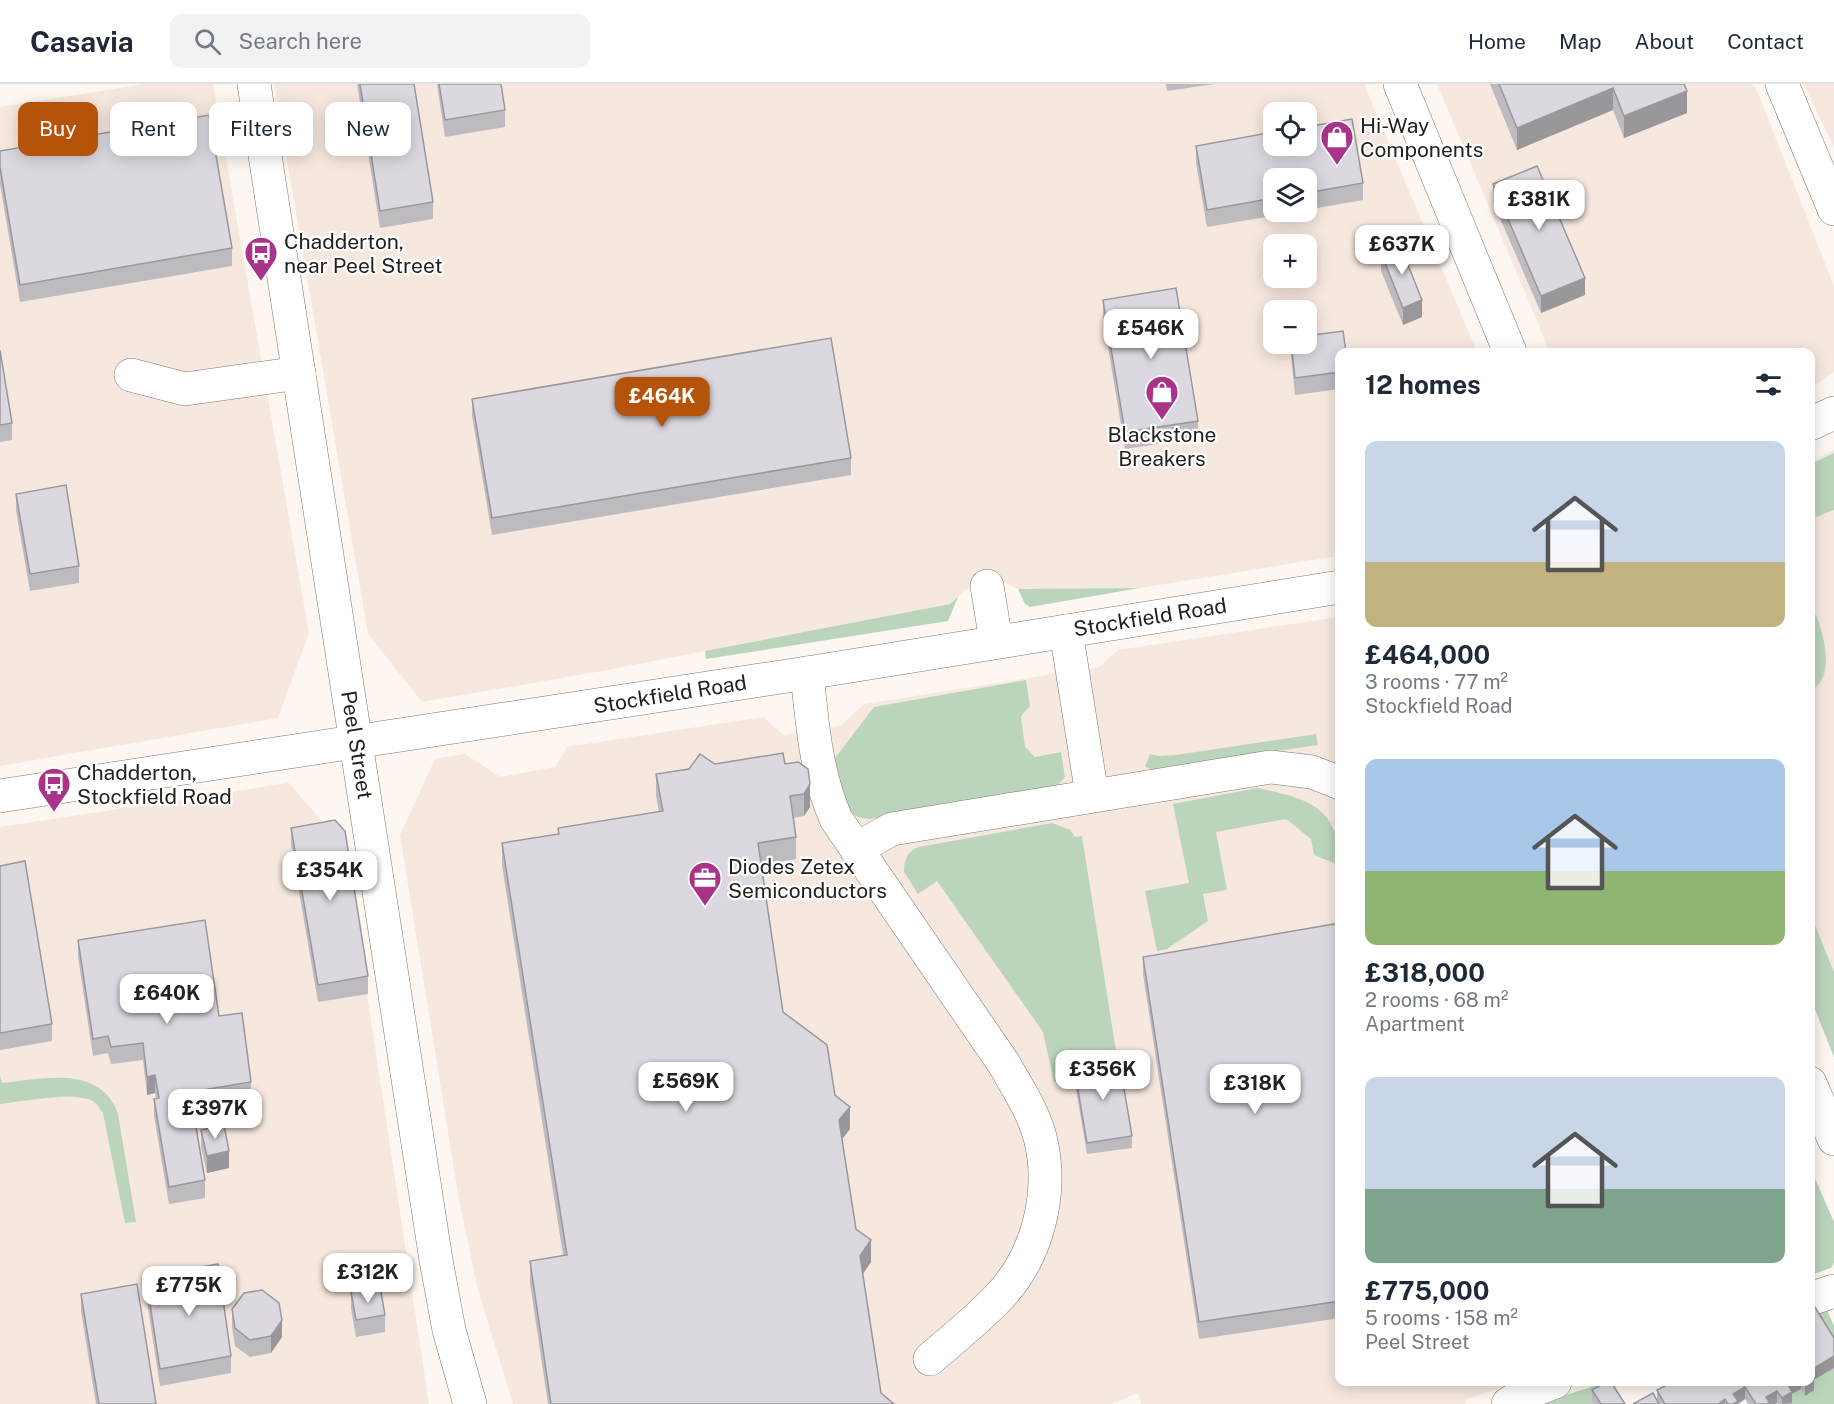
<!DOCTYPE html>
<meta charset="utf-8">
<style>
body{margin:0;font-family:"Public Sans",sans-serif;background:#f2f2f3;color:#1f2937;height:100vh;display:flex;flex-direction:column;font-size:22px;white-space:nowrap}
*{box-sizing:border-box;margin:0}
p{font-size:20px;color:#747a83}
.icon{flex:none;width:33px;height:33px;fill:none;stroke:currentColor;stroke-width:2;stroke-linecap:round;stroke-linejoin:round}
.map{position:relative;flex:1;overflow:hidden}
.side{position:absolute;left:1335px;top:264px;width:480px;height:1038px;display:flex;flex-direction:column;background:#fff;border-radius:12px;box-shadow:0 3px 15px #0003}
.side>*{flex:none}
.hud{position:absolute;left:18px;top:18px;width:570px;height:54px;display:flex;gap:12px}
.tools{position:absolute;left:1263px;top:18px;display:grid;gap:12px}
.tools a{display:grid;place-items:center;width:54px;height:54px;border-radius:12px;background:#fff;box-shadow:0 3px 15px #0003;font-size:30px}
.price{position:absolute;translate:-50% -51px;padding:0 14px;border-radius:12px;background:#fff;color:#222;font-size:20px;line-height:39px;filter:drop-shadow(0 2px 3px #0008)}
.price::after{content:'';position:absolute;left:50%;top:36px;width:18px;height:14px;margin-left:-9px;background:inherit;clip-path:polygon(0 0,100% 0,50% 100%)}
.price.current{background:#b45309;color:#fff}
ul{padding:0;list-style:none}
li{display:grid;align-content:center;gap:12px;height:318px;padding:0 30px}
li span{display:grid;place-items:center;height:186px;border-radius:12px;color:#555}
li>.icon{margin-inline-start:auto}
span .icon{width:108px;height:108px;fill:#fffc;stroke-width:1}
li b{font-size:26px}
h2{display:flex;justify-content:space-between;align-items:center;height:72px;padding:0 30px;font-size:26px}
.pill{padding:0 21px;border-radius:12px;background:#fff;box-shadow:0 3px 15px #0003;font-size:21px;line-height:54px}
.pill.current{background:#b45309;color:#fff}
header{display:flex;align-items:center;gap:36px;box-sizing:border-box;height:84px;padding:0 30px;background:#fff;border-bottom:2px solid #e0e1e3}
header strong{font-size:28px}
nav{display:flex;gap:33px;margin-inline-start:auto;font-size:21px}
.search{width:420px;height:54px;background:#f2f2f3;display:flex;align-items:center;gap:15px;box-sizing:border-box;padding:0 21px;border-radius:12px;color:#747a83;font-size:22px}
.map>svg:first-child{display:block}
.built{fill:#f7e8df;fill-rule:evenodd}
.green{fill:#bbd5bc}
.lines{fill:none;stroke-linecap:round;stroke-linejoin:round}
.minor-casing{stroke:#7d7773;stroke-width:34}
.major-casing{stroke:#7d7773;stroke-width:34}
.minor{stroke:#fff;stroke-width:33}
.major{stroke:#fff;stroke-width:33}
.wall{fill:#bdbac0}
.shaded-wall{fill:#9a979c}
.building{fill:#dcd8df;stroke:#9a979c;stroke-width:1.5}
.labels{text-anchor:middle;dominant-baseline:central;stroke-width:4.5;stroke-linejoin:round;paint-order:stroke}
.poi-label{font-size:21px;fill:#23201e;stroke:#fff;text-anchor:start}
.street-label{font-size:21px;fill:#23201e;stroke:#fff}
</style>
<header>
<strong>Casavia</strong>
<div class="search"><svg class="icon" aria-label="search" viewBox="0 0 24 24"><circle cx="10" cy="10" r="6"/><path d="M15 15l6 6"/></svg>Search here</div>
<nav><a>Home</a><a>Map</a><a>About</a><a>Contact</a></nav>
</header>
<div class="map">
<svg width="1834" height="1320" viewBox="0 0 1834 1320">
<rect width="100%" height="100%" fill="#fdf6f1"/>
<g class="built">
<polygon points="145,0 213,0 309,549 278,634 0,682 0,23"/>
<path d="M274 0H1364L1477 268H1340L1339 472 1140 504 1018 505 1005 499 966 505 950 520 602 587 422 618 368 550ZM1274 28H1306V62H1274ZM1274 94H1306V128H1274ZM1274 160H1306V194H1274ZM1274 226H1306V260H1274Z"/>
<polygon points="1437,0 1751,0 1756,4 1834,202 1834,288 1811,304 1810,268 1550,268"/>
<polygon points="1804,0 1834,0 1834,64"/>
<polygon points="1834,366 1834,973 1811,915 1810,378"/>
<polygon points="1339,533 1340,1298 1517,1298 1468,1315 1464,1320 1141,1320 1138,1309 1112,1320 513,1320 478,1206 459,1116 400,751 435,675 465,670 500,693 555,683 567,663 763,633 784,651 842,641 864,620 1099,583 1118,566"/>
<polygon points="289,699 345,764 429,1320 0,1320 0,743"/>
</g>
<g class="green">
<polygon points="1834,369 1834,426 1811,435 1811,380"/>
<polygon points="1140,504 1030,523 1025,520 1018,505"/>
<polygon points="958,513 948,537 706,575 705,567 950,520"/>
<path d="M1810 528 1816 531C1826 557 1834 595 1811 606Z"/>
<path d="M1026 596 1030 622 1021 632 1025 663 1035 673 1061 668 1065 693 1059 700 1049 706 870 735C866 734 860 734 856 732 839 723 839 691 835 674L874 623Z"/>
<polygon points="1316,650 1318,661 1158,685 1151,685 1145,683 1150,670 1159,672 1176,671"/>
<path d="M1257 704C1307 714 1340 722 1339 781L1314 771 1311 755 1286 735 1216 748 1227 806 1203 810 1208 837 1167 865 1157 867 1145 807 1189 799 1173 720Z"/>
<path d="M1052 739 1070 746 1075 753 1082 752 1119 986 1054 998 1043 948 937 797 918 810 904 788C904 776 907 767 919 763Z"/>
<polygon points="1810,829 1834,888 1834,973 1811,915"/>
<path d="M0 991 2 999C42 995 101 980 118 1030L136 1138 125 1139 103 1029C101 1026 98 1021 94 1018 78 1006 20 1018 0 1020Z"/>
<polygon points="1810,1083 1834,1138 1834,1179 1831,1184 1811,1191"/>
<polygon points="1827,1226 1834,1242 1834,1266 1813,1232"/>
<polygon points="1834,1284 1834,1320 1792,1320 1788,1312 1801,1305 1805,1311 1810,1299"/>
<polygon points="1606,1298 1611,1298 1625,1320 1539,1320"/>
</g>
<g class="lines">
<g class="minor-casing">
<g id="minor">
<polyline points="254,0 436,1176 449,1246 470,1320"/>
<polyline points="1782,0 1834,125"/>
<polyline points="131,291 185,305 299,289"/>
<polyline points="1810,340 1834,329"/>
<polyline points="987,502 996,557"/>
<polyline points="1066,547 1092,711"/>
<path d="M807 589C812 639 816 689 836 735L1004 980C1017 1003 1033 1027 1040 1053 1054 1108 1038 1173 998 1214 977 1236 953 1255 930 1275"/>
<polyline points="0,712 807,589 1340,503"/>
<polyline points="856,765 892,745 1270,683 1312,688 1340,699"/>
<polyline points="1810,1215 1834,1207"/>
<polyline points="1508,1320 1524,1310 1555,1298"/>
</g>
</g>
<g class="major-casing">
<g id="major">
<polyline points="1400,0 1510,268"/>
<polyline points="1810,999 1834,1055"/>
</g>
</g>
<use href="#minor" class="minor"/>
<use href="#major" class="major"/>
</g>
<g class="wall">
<polygon points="357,0 414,0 433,118 433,135 380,144"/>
<polygon points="437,0 501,0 505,26 505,43 445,53"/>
<polygon points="1166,0 1215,0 1167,7"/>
<polygon points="1490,0 1684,0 1687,29 1624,54 1613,26 1517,66"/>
<polygon points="1196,62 1363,99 1363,116 1306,126 1306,94 1274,94 1274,128 1296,128 1207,143 1196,79"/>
<polygon points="0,67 232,164 232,182 20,218 0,100"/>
<polygon points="1493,100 1585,211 1541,229 1493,118"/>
<polygon points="1381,169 1422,233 1403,241 1381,187"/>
<polygon points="1103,216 1198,337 1198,354 1125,365 1103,233"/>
<polygon points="1291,260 1306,260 1340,268 1340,305 1295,311 1291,271"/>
<polygon points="0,266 12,339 12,356 0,358"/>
<polygon points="472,315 851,374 851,391 492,451 472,332"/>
<polygon points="16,410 79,482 79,499 30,507 16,427"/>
<polygon points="715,680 785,680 808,685 810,723 804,732 794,734 796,753 796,775 761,781 783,928 835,1011 850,1045 842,1055 856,1145 871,1178 863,1190 881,1309 894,1320 548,1320 530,1199 530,1177 563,1171 502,781 502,759 558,750 558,744 659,728 656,712 656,690"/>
<polygon points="291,744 368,892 368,910 318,918 291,761"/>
<polygon points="0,782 52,940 52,957 0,966"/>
<polygon points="1340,839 1340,1234 1199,1255 1143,890 1143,873"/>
<polygon points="78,856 219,932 251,998 251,1015 193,1025 205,1096 205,1114 169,1120 154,1032 154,1015 156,1014 155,1009 147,1011 143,976 111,980 108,969 93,972 78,873"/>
<polygon points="1074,982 1132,1052 1132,1064 1087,1070 1074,994"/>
<polygon points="201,1046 229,1084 207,1089 201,1063"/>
<polygon points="146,1194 231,1272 231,1289 160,1302 146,1211"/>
<polygon points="351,1208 385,1231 385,1248 356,1253 351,1225"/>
<polygon points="81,1210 156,1320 96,1320 81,1227"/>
<polygon points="232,1225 282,1253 271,1269 250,1273 235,1262 232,1243"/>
<polygon points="1834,1254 1834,1284 1814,1296 1814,1306 1805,1312 1801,1305 1792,1310 1792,1320 1778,1320 1777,1319 1775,1320 1748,1320 1745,1315 1738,1320 1633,1320 1657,1316 1657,1306 1672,1298 1810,1298"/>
<polygon points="1592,1306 1625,1320 1594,1320 1592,1317"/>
</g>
<g class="shaded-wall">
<polygon points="1613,4 1613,26 1517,66 1517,44"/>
<polygon points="1687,7 1687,29 1624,54 1624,32"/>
<polygon points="1585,194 1585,211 1541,229 1541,212"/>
<polygon points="1422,216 1422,233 1403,241 1403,224"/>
<polygon points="810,700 810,723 804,732 804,710"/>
<polygon points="155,991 155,1009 147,1011 147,993"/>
<polygon points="850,1023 850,1045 839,1059 839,1036"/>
<polygon points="229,1067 229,1084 207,1089 207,1072"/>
<polygon points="871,1156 871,1178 860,1194 860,1172"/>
<polygon points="282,1236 282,1253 271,1269 271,1252"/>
<polygon points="1834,1272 1834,1284 1814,1296 1814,1306 1805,1312 1805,1300 1810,1298 1810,1287"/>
<polygon points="1793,1298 1801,1298 1801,1305 1792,1310 1792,1319 1782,1320 1782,1314 1788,1301"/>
<polygon points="1745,1303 1745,1315 1738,1320 1733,1320 1733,1310"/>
<polygon points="1777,1307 1777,1319 1775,1320 1766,1320 1766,1313"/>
<polygon points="1725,1315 1725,1320 1718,1320"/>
</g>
<g class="building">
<polygon points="360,0 414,0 433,118 380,127"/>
<polygon points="439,0 501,0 505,26 445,36"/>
<polygon points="1499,0 1684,0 1687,7 1624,32 1613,4 1517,44"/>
<polygon points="209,31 232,164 20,201 0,83 0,67"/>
<polygon points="1352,35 1363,99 1306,109 1306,94 1274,94 1274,114 1207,126 1196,62 1274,48 1274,62 1306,62 1306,43"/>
<polygon points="1537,82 1585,194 1541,212 1493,100"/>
<polygon points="1400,161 1422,216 1403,224 1381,169"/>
<polygon points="1176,204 1198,337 1125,348 1103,216"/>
<polygon points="1343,247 1346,268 1340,268 1340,288 1295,294 1291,260 1306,260 1306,252"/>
<polygon points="831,254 851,374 492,434 472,315"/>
<polygon points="0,266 12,339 0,341"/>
<polygon points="66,401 79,482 30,490 16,410"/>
<polygon points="783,669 785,680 798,678 808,685 810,700 804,710 790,712 796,753 758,759 783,928 827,961 835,1011 850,1023 839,1036 856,1145 871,1156 860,1172 881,1309 894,1320 551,1320 530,1177 567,1171 502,759 559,750 558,744 663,727 656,690 689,685 700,670 715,680"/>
<polygon points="335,736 345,747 368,892 318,901 291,744"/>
<polygon points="25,777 52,940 0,949 0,782"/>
<polygon points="205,836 219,932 242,929 251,998 190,1008 205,1096 169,1103 154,1015 159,1014 155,991 147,993 143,959 111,963 108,952 93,955 78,856"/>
<polygon points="1340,839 1340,1217 1199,1238 1143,873"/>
<polygon points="1119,975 1132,1052 1087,1059 1074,982"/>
<polygon points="224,1041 229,1067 207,1072 201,1046"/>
<polygon points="218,1180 231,1272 160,1285 146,1194"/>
<polygon points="137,1200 156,1320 99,1320 81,1210"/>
<polygon points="380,1203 385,1231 356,1236 351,1208"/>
<polygon points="262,1206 279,1219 282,1236 271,1252 250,1256 235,1244 232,1225 244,1209"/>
<polygon points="1813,1220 1834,1254 1834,1272 1810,1287 1810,1222"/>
<polygon points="1810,1287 1814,1294 1810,1296"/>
<polygon points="1606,1298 1611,1298 1625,1320 1601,1320 1592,1306"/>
<polygon points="1672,1298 1793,1298 1788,1301 1792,1308 1782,1314 1777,1307 1766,1313 1770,1320 1756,1320 1745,1303 1733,1310 1738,1317 1733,1320 1728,1320 1725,1315 1718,1320 1665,1320 1657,1306"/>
<polygon points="1653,1309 1659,1320 1633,1320"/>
</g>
<defs>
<g id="shop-pin" transform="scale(1.725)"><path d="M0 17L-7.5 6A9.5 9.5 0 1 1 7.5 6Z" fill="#a9338b" stroke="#fff"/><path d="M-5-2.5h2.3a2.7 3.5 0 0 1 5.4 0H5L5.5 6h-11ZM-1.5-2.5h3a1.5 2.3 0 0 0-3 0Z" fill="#fff"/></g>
<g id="bus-pin" transform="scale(1.725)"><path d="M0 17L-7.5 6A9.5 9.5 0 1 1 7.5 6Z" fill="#a9338b" stroke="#fff"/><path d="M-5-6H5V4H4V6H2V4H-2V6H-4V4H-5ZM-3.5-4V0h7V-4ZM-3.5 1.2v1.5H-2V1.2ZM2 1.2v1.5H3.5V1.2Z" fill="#fff"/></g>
<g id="office-pin" transform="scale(1.725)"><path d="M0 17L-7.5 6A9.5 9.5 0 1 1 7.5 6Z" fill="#a9338b" stroke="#fff"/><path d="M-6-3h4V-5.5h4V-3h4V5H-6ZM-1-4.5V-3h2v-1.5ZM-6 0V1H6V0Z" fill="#fff"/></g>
</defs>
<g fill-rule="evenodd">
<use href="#shop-pin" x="1337" y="53"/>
<use href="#bus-pin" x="261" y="169"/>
<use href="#shop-pin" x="1162" y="308"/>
<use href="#bus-pin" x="54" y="700"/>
<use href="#office-pin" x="705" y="794"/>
</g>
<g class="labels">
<g class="poi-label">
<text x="1360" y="41">Hi-Way<tspan x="1360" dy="24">Components</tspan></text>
<text x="284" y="157">Chadderton,<tspan x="284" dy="24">near Peel Street</tspan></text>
<text x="1162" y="350" text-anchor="middle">Blackstone<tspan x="1162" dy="24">Breakers</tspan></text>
<text x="77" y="688">Chadderton,<tspan x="77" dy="24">Stockfield Road</tspan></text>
<text x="728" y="782">Diodes Zetex<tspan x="728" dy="24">Semiconductors</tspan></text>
</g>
<g class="street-label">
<text transform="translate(1150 533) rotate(-9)">Stockfield Road</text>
<text transform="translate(670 610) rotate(-9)">Stockfield Road</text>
<text transform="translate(357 661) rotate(81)">Peel Street</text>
</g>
</g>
</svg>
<div class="tools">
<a><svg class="icon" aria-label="locate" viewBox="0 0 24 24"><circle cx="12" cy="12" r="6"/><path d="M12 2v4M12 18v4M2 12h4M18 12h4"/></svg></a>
<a><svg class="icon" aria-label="layers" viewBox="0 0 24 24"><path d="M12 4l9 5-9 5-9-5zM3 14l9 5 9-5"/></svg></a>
<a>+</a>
<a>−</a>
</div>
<b class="price" style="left:1539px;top:147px">£381K</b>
<b class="price" style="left:1402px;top:192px">£637K</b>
<b class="price" style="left:1151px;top:276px">£546K</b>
<b class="price current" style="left:662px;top:344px">£464K</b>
<b class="price" style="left:330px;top:818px">£354K</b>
<b class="price" style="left:167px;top:941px">£640K</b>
<b class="price" style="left:1103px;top:1017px">£356K</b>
<b class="price" style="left:686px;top:1029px">£569K</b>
<b class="price" style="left:1255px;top:1031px">£318K</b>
<b class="price" style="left:215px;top:1056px">£397K</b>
<b class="price" style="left:368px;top:1220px">£312K</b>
<b class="price" style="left:189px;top:1233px">£775K</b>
<div class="hud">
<a class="pill current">Buy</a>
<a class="pill">Rent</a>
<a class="pill">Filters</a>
<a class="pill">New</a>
</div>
<section class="side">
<h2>12 homes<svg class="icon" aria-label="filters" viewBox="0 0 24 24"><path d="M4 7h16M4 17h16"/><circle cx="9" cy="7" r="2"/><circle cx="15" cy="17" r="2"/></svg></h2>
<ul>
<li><span style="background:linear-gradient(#c9d6e8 65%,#c2b280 0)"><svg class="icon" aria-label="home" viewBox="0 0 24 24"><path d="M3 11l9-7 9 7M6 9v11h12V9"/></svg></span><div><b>£464,000</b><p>3 rooms · 77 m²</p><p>Stockfield Road</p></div></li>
<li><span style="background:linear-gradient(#a9c7e8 60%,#8fb573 0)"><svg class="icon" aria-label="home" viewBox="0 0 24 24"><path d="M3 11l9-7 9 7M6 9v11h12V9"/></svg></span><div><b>£318,000</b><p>2 rooms · 68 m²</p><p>Apartment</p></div></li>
<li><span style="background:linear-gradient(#c9d6e8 60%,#7fa58c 0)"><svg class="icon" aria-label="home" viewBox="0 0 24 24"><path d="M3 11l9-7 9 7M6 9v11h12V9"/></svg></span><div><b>£775,000</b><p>5 rooms · 158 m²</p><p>Peel Street</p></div></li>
</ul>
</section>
</div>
